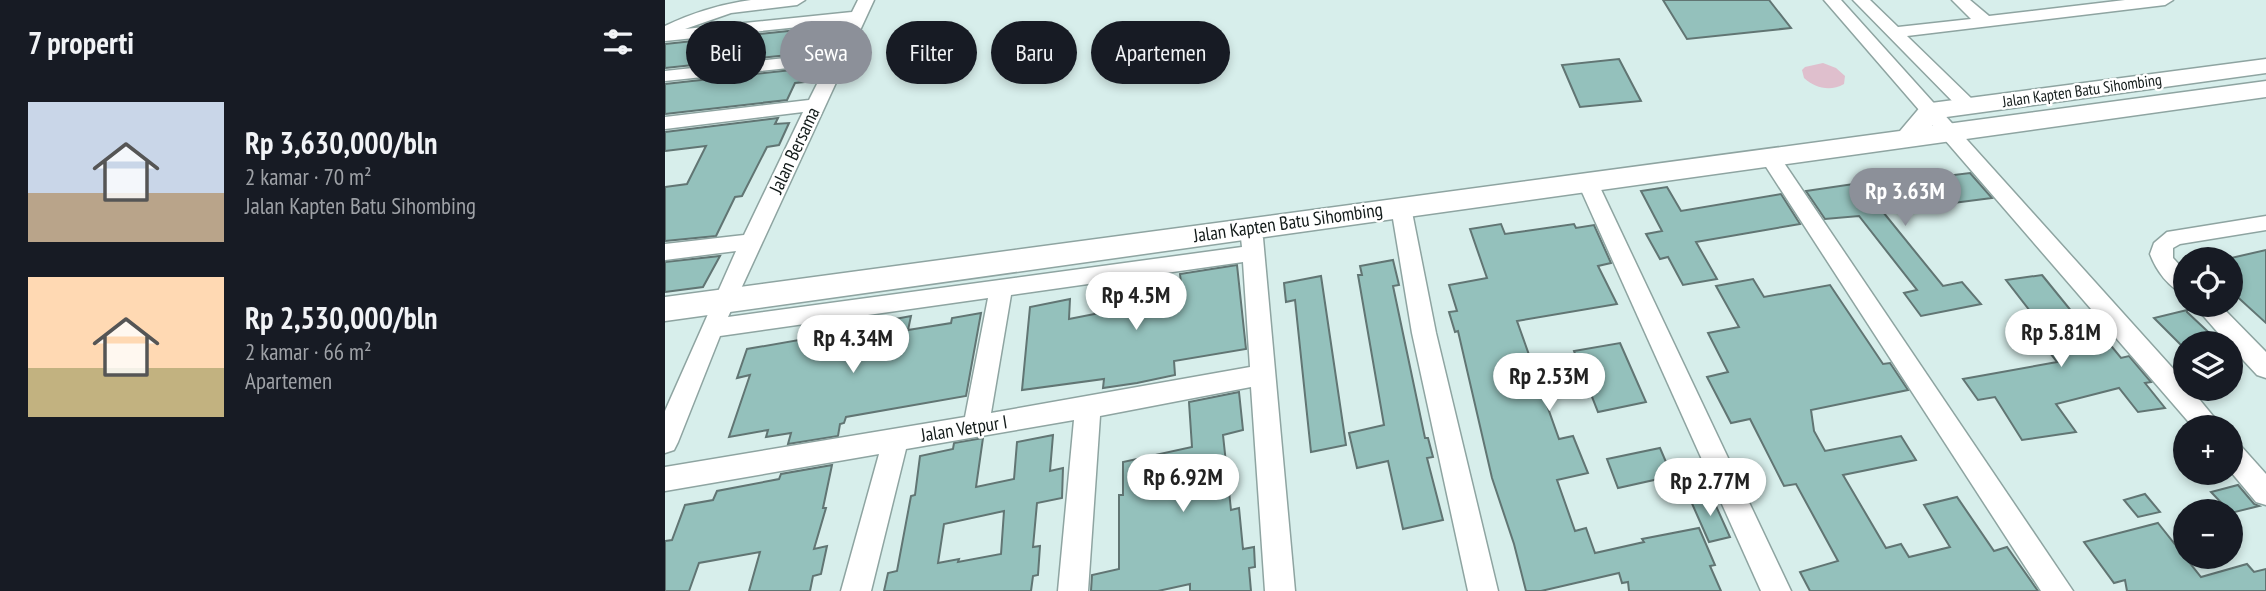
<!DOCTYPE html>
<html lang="id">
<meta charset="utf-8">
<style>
body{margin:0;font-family:"PT Sans Narrow",sans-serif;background:#20242c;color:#f1f3f6;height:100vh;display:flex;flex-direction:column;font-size:26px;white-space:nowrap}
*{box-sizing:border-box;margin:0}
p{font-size:23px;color:#9ea1a6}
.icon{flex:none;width:38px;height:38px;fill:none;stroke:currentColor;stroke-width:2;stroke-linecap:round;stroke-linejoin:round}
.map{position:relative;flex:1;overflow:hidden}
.sheet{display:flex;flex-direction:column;background:#171b24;width:665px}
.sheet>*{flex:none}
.top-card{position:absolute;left:21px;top:21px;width:665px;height:63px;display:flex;gap:14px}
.controls{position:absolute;left:1508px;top:247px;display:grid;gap:14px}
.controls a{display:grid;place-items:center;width:70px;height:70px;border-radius:50%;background:#171b24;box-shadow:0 4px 10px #0003;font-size:35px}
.price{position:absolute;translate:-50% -60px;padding:0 16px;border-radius:24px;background:#fff;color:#222;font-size:23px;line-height:46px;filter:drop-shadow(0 2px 4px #0008)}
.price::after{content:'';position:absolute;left:50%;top:42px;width:21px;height:16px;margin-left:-10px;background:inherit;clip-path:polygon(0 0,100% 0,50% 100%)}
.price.active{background:#8c9099;color:#fff}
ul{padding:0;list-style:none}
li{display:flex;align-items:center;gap:21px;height:175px;padding:0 28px}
li span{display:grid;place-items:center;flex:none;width:196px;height:140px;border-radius:0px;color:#555}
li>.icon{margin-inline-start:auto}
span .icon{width:84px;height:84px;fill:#fffc;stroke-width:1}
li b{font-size:30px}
h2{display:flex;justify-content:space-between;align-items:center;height:84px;padding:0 28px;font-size:30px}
.pill{padding:0 24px;border-radius:32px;background:#171b24;box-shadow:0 4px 10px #0003;font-size:24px;line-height:63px}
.pill.active{background:#8c9099;color:#fff}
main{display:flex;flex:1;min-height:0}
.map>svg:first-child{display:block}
.green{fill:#dfbfcd}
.building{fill:#94c1bc;stroke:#617573;stroke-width:2;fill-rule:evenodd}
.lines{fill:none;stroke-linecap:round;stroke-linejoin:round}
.street-casing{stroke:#8ea4a1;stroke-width:3}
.secondary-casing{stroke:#8ea4a1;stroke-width:3}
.street{fill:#fff;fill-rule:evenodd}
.secondary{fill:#fff;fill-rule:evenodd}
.labels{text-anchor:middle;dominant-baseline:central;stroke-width:5;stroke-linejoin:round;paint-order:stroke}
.far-street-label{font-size:16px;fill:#121a19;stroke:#fff}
.street-label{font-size:19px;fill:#121a19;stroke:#fff}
</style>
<main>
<section class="sheet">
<h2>7 properti<svg class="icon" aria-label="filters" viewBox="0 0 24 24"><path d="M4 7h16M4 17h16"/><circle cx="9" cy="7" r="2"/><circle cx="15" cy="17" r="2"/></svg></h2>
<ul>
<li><span style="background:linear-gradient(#c9d6e8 65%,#b9a48a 0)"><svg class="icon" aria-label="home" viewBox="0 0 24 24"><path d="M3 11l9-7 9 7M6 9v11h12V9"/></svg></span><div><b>Rp 3,630,000/bln</b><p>2 kamar · 70 m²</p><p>Jalan Kapten Batu Sihombing</p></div></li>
<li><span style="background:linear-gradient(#ffd9b3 65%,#c2b280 0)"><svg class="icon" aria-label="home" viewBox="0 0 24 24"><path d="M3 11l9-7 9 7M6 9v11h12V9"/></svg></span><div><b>Rp 2,530,000/bln</b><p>2 kamar · 66 m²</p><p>Apartemen</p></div></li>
</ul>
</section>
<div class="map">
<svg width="1601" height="591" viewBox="0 0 1601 591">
<rect width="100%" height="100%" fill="#d7eeeb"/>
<path class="green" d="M1158 63 1171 68 1180 76 1179 84C1165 92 1150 88 1139 78L1137 70 1140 67Z"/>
<g class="building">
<polygon points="998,0 1104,0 1126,28 1022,39"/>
<polygon points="162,27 152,52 0,68 0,44"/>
<polygon points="954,59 976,101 915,107 897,65"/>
<polygon points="145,68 140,82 130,83 122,100 0,114 0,84"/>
<polygon points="113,118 110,124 124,123 114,145 102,147 77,196 70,197 51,236 0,241 0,187 22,184 41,146 0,151 0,132"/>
<polygon points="1305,173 1327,198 1218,212 1278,286 1297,282 1316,304 1256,316 1239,293 1252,290 1194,216 1160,219 1141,191 1229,178 1232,182"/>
<polygon points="1002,187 1016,211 1116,194 1135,224 1031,242 1052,279 1018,285 1003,257 995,259 981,234 997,231 976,191"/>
<polygon points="836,224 840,234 909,224 911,228 929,225 946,263 933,266 952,304 852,321 894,439 908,436 923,473 892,480 910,531 921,528 930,553 979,542 977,539 1034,528 1050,565 1045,566 1056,591 964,591 963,582 957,583 954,573 876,591 861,591 849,544 827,478 793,331 790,332 784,312 792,311 784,285 822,278 805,229"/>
<polygon points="1601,250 1601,323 1566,291 1566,258"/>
<polygon points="55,256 38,287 0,292 0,262"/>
<polygon points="728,260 734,285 728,286 760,438 763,438 768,457 762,458 778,520 738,529 723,461 692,468 684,433 719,425 693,275 697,275 695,266"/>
<polygon points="572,265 581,349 509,361 510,375 472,383 438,388 439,379 357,390 365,307 405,299 404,319 445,311 445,303 458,300 457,282 478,279 479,290 516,283 515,274"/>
<polygon points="1377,275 1420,328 1430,326 1456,358 1464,356 1486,382 1480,383 1500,408 1473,412 1454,388 1391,404 1411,432 1357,440 1330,397 1313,400 1298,379 1392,362 1371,335 1382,333 1341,280"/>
<polygon points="656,276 681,445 646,452 630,300 621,302 619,283"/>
<polygon points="1088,279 1099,297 1165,285 1218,364 1225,363 1243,390 1146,410 1149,431 1160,451 1236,436 1251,460 1178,475 1221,548 1236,544 1244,557 1285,547 1259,505 1292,497 1329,551 1342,547 1373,591 1145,591 1135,572 1173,561 1131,484 1119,486 1085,419 1066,423 1042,377 1063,372 1043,333 1074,327 1051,286"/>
<polygon points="1522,310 1522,312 1555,343 1521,343 1521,350 1489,318"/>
<polygon points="316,313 301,396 181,417 179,423 175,424 173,436 123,444 126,433 101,437 103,430 64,437 85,375 72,378 82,349 140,339 141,335 176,328 178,321 211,317 209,323 246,316 243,330 286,323 287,318"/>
<polygon points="955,343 981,402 933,412 909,351"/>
<polygon points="574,392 578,430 558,435 566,510 574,508 578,549 589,547 590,567 584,568 586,591 525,591 525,584 493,591 426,591 427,575 454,569 454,495 458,495 458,462 527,447 524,402"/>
<path d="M388 435 385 471 398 468 397 498 372 503 368 547 375 546 373 575 368 576 366 591H219L223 573 232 571 246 496 250 495 255 456 288 449 289 443 318 438 311 487 349 479 352 442ZM339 511 336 554 293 562 294 559 273 563 279 524Z"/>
<polygon points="995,448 1007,476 953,488 942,459"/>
<polygon points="167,465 158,508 161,508 149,549 162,546 156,574 148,576 145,591 84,591 95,552 34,563 24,591 0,591 0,541 7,540 20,505 48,500 52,491 114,479 116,474"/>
<polygon points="1573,485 1589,504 1594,506 1566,513 1546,492"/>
<polygon points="1480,494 1495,512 1473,517 1459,500"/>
<polygon points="1046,495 1065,537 1044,542 1025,499"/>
<polygon points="1493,523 1536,577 1582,564 1589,572 1601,569 1601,591 1462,591 1460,580 1449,583 1419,542"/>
</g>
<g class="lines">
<g class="street-casing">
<g id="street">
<path d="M86 0H140L132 5 66 13 20 29 187 12 193 0H209L63 317 577 247 576 238 579 233 587 230 595 233 598 238 630 591H600L586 387 435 416 423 591H393L409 420 241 449 206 591H176L214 454 0 491V467L300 417 323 298 55 336 13 442 9 450 0 453V411L71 251 0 260V244L79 235 138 112 0 129V117L144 100 162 64 0 81V71L167 53 182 22 0 41V26C27 13 56 4 86 0ZM578 262 585 367 326 413 346 295Z"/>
<polygon points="1159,0 1176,0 1521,383 1521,388 1525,388 1557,427 1528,427"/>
<polygon points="1188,0 1205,0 1233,27 1306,19 1287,0 1305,0 1324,16 1460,0 1508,0 1500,5 1242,36 1309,101 1311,105 1302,111 1295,109"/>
<polygon points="1104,150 1111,151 1408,591 1376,591 1094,156 1097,151"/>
<polygon points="922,174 929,176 932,181 1126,591 1096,591 912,181 915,176"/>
<polygon points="736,200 743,202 746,207 771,333 833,591 803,591 747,333 726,207 729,202"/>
<path d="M1601 216V230L1515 244 1508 248V258L1521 272V294C1504 289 1491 270 1485 254L1489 243 1502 232Z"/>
<polygon points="1528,304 1554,304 1601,352 1601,378 1592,375 1566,347 1566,343 1562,343"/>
<polygon points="1566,442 1575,445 1601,474 1601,505 1591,502 1566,472"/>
</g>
</g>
<g class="secondary-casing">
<polygon id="secondary" points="1601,59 1601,73 1274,118 1267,126 1601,81 1601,97 0,321 0,297 1235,131 1257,105 1266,103"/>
</g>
<use href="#street" class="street"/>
<use href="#secondary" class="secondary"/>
</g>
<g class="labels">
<g class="far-street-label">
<text transform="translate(1417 90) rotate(-8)">Jalan Kapten Batu Sihombing</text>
</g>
<g class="street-label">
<text transform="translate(129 150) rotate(-65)">Jalan Bersama</text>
<text transform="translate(623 222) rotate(-8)">Jalan Kapten Batu Sihombing</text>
<text transform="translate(299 428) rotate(-9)">Jalan Vetpur I</text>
</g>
</g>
</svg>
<div class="controls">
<a><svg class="icon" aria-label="locate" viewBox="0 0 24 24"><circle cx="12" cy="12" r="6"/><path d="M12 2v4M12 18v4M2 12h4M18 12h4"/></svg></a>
<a><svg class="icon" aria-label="layers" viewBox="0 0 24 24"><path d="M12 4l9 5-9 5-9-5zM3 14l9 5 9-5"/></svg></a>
<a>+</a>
<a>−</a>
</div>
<b class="price active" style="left:1240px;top:228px">Rp 3.63M</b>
<b class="price" style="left:471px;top:332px">Rp 4.5M</b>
<b class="price" style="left:1396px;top:369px">Rp 5.81M</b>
<b class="price" style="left:188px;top:375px">Rp 4.34M</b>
<b class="price" style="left:884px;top:413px">Rp 2.53M</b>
<b class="price" style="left:518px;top:514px">Rp 6.92M</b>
<b class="price" style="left:1045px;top:518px">Rp 2.77M</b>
<div class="top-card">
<a class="pill">Beli</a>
<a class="pill active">Sewa</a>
<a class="pill">Filter</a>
<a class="pill">Baru</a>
<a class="pill">Apartemen</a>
</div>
</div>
</main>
